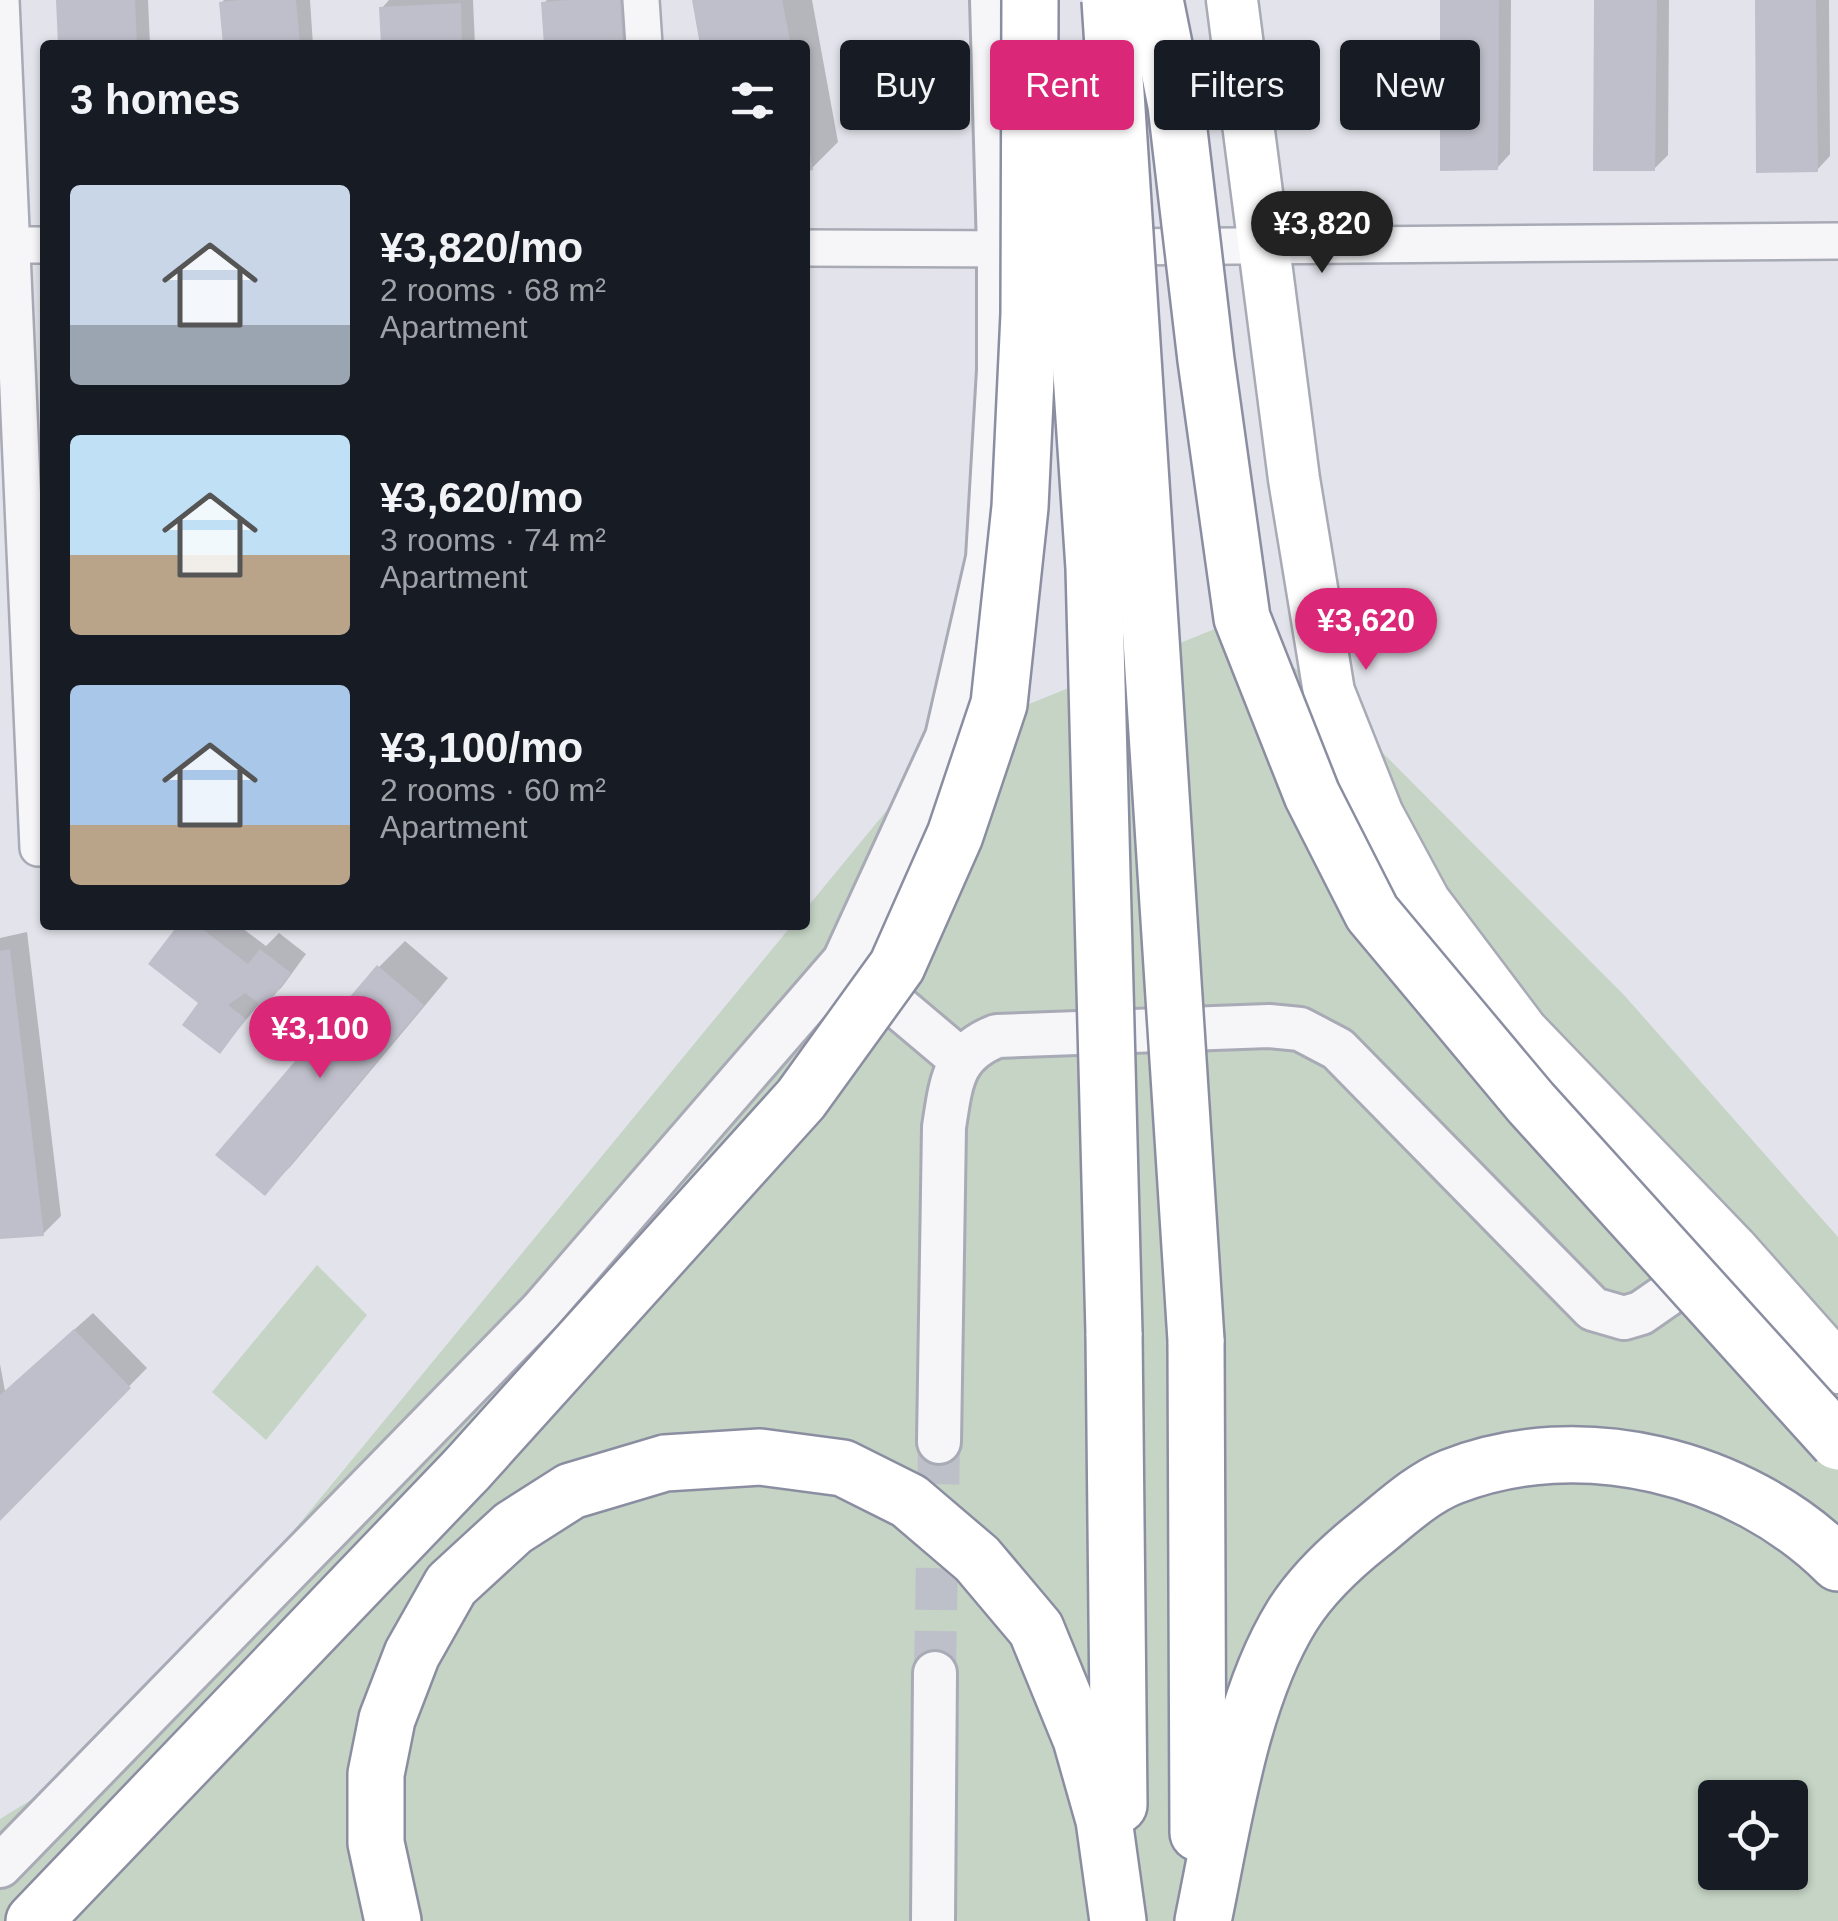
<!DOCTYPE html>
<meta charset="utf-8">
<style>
body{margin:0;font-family:Helvetica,sans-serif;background:#20242c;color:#f1f3f6;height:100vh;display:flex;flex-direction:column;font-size:38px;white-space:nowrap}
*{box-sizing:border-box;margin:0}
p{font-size:32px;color:#9ea1a6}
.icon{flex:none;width:55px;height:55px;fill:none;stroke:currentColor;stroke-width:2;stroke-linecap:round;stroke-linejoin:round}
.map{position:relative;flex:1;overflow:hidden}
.panel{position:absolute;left:40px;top:40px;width:770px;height:890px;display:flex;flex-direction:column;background:#171b24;border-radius:10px;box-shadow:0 2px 8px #0004}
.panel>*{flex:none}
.top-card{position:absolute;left:840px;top:40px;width:848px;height:90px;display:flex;gap:20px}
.controls{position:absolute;left:1698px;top:1780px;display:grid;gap:20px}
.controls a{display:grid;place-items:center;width:110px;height:110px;border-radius:10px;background:#171b24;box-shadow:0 2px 8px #0004;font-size:50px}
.price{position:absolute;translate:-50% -85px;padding:0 22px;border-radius:35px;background:#db2777;color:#fff;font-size:32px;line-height:65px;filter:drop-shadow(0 2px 5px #0008)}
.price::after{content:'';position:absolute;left:50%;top:60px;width:30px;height:22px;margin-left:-15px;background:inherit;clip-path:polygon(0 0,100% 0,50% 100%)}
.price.selected{background:#222;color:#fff}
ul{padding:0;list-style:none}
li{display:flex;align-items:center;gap:30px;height:250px;padding:0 30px}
li span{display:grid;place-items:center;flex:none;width:280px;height:200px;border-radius:10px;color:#555}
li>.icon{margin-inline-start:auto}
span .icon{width:120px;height:120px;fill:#fffc;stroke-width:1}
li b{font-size:42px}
h2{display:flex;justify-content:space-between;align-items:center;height:120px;padding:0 30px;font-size:42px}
.pill{padding:0 35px;border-radius:10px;background:#171b24;box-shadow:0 2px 8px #0004;font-size:35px;line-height:90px}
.pill.selected{background:#db2777;color:#fff}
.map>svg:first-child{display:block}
.green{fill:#c5d4c5;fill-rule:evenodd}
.shadow{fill:#0003}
.building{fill:#bebfca}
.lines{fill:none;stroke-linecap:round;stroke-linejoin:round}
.tertiary-tunnel{stroke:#bec0c9;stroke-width:42;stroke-dasharray:42 21;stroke-linecap:butt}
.minor-casing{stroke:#a8aab5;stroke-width:40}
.tertiary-casing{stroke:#a8aab5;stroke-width:48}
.secondary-casing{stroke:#a8aab5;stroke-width:55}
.trunk-casing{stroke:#8b8ea1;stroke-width:60}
.minor{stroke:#f6f6f9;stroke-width:35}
.tertiary{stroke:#f6f6f9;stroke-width:42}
.secondary{stroke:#fff;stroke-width:50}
.trunk{stroke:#fff;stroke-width:55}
.trunk-bridge-casing{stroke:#8b8ea1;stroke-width:60;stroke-linecap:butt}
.trunk-bridge{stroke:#fff;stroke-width:55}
</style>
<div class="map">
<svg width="1838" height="1921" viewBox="0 0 1838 1921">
<rect width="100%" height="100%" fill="#e3e4eb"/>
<g class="green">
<path d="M1242 618 1354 724 1624 995 1838 1237V1921H0V1819L114 1749 792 925H805V910L947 737ZM1715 1798H1790V1872H1715Z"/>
<polygon points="317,1265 367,1315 266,1440 212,1392"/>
</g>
<g class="shadow">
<polygon points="59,0 148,0 150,45 60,45"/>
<polygon points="224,0 310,0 313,45 225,45 222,2"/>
<polygon points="389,0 473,0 475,45 384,45 382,8"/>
<polygon points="547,0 633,0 636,45 546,45 544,3"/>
<polygon points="695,0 812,0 838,142 812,168 805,169 805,45 702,45"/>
<polygon points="1443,0 1511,0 1510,154 1497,168"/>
<polygon points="1597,0 1669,0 1668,155 1654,169"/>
<polygon points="1758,0 1829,0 1830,156 1817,170"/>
<polygon points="181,925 238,925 266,946 279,933 306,954 282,987 264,1004 261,1002 220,1051 202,1002"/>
<polygon points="27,932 61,1216 43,1234 0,1236 0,938"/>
<polygon points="405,941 448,978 291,1166 265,1192 379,967"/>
<polygon points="93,1313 147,1368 0,1518 0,1364 5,1391"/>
</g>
<g class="building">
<polygon points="56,0 135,0 137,45 58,45"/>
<polygon points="240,0 296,0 300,45 223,45 219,2"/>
<polygon points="569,0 620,0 623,45 544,45 541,2"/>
<polygon points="692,0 782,0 791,45 700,45"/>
<polygon points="1440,0 1499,0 1498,170 1440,171"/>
<polygon points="1594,0 1657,0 1655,171 1593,171"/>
<polygon points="1755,0 1816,0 1818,172 1756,173"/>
<polygon points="461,3 462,45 381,45 379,7"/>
<polygon points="805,135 807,135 813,170 805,171"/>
<polygon points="178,925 197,925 248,964 260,949 291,973 265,1008 245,993 228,1005 246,1019 220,1054 182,1025 198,1003 148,964"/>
<polygon points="10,949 44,1236 0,1239 0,951"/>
<polygon points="377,965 424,1005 265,1196 215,1155"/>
<polygon points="74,1329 131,1388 0,1521 0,1395"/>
</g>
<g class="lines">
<polyline class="tertiary-tunnel" points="935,1673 939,1442"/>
<g class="minor-casing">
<g id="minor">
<polyline points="1,0 38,848"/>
<polyline points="641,0 644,45"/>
<polyline points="0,245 45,245"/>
<polyline points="1106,247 1838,241"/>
<polyline points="805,248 1024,249"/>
</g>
</g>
<g class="tertiary-casing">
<g id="tertiary">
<polyline points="858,973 961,1060"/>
<path d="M939 1442 944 1127C951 1083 952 1053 997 1036L1269 1026 1300 1029 1338 1049 1593 1309 1624 1318 1641 1313 1716 1261"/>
<polyline points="0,1866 541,1311 844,961 947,737 988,558 999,370 999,249 992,0"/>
<polyline points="933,1921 935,1673"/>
</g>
</g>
<g class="secondary-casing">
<polyline id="secondary" points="1232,0 1294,479 1329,692 1378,815 1425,902 1523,1032 1732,1249 1838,1368"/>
</g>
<g class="trunk-casing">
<g id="trunk">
<polyline points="1114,1333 1119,1805"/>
<polyline points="1196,1340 1198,1833"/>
<polyline points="34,1921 467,1469"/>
<polyline points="393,1921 376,1843 376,1774 387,1719 412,1654 451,1585 513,1528 571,1491 665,1463 760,1457 843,1468 909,1501 977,1559 1036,1629 1081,1739 1104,1820 1118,1921"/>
<path d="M1203 1921C1223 1825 1240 1700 1292 1616 1312 1584 1341 1557 1370 1534 1395 1514 1421 1489 1451 1477 1580 1426 1741 1466 1838 1563"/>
</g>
</g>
<use href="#minor" class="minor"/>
<use href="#tertiary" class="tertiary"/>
<use href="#secondary" class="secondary"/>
<use href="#trunk" class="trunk"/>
<g class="trunk-bridge-casing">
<g id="trunk-bridge">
<polyline points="1110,0 1196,1340"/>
<polyline points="1155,0 1176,105 1206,360 1242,618 1312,795 1372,913 1531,1103 1838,1442"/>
<polyline points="1063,103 1094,568 1114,1333"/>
<polyline points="467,1469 801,1099 897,966 955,835 999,704 1020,507 1029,314 1030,0"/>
</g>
</g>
<use href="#trunk-bridge" class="trunk-bridge"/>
</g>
</svg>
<div class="controls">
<a><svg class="icon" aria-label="locate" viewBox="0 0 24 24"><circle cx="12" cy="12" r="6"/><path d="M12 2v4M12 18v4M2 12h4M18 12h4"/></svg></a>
</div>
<b class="price selected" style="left:1322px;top:276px">¥3,820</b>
<b class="price" style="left:1366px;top:673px">¥3,620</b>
<b class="price" style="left:320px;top:1081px">¥3,100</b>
<div class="top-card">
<a class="pill">Buy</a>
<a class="pill selected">Rent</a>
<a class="pill">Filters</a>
<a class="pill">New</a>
</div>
<section class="panel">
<h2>3 homes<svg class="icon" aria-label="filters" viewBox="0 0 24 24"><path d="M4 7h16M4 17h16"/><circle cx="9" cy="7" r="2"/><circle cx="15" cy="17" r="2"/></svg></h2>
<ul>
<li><span style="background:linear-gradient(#c9d6e8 70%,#9aa5b1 0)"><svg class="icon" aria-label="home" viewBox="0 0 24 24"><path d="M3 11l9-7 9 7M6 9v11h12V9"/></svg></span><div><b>¥3,820/mo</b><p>2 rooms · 68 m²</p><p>Apartment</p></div></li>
<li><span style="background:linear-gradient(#bfe0f5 60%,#b9a48a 0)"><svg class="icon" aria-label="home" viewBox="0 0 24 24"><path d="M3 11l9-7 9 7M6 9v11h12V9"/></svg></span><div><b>¥3,620/mo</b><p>3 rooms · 74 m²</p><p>Apartment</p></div></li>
<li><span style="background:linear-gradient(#a9c7e8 70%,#b9a48a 0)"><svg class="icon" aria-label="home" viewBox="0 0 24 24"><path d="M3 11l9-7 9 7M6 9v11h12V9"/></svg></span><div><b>¥3,100/mo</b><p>2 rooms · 60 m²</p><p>Apartment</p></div></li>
</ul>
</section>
</div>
